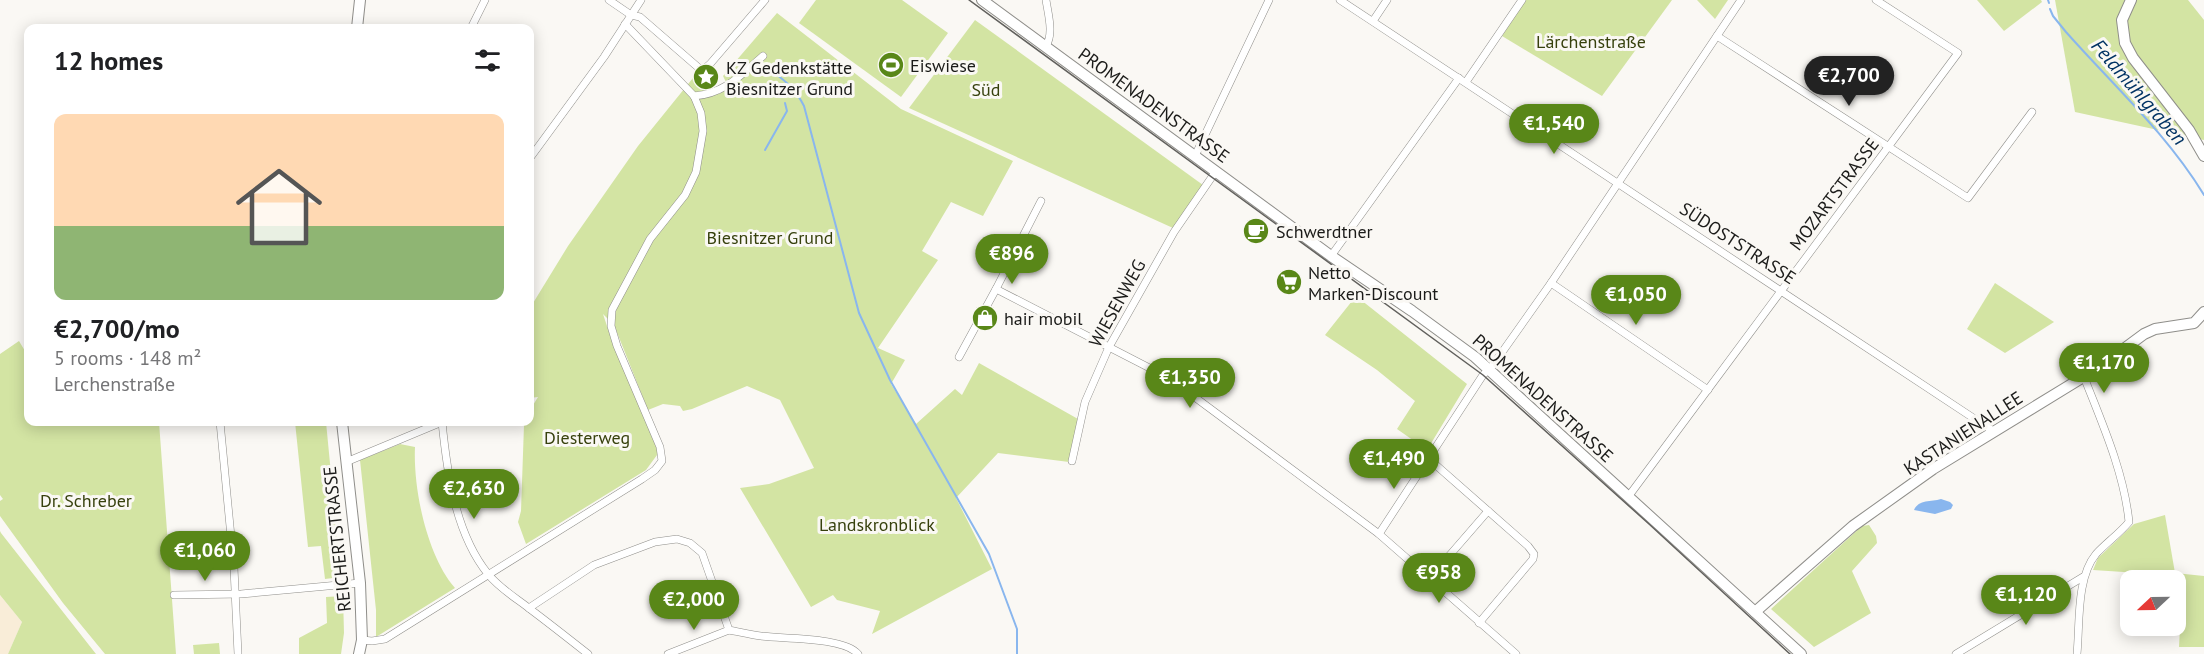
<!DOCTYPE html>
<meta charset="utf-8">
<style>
body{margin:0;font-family:"PT Sans",sans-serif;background:#f2f2f2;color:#202124;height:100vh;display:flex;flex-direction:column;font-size:22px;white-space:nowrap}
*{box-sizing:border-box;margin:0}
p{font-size:20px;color:#757577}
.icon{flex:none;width:33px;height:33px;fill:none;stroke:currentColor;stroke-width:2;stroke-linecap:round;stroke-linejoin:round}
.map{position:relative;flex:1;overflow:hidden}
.drawer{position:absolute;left:24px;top:24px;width:510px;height:402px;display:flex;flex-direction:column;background:#fff;border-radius:12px;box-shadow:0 3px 15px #0003}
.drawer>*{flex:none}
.needle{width:39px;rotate:248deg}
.controls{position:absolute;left:2120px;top:570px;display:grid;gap:12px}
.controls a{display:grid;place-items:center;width:66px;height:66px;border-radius:12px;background:#fff;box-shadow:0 3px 15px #0003;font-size:30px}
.price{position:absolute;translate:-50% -51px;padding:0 14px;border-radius:21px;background:#598718;color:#fff;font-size:20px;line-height:39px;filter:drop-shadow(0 2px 3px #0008)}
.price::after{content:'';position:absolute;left:50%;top:36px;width:18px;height:14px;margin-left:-9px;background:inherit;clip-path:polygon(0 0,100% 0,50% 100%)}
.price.on{background:#222;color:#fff}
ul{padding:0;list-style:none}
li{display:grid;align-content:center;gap:12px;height:318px;padding:0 30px}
li span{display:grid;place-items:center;height:186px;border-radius:12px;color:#555}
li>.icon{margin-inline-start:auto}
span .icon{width:108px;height:108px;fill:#fffc;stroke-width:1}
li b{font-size:26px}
h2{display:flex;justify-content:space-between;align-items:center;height:72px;padding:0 30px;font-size:26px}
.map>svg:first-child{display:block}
.commercial{fill:#f9edd8}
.green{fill:#d3e4a3}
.water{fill:#89b6ee}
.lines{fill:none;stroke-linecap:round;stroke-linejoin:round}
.stream{stroke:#89b6ee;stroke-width:2}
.street-casing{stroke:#8f8e8a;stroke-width:8}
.secondary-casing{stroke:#8f8e8a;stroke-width:12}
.primary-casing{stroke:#8f8e8a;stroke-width:12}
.street{stroke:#fff;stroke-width:7}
.secondary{stroke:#fff;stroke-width:10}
.primary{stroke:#fff;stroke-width:10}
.tram{stroke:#61605d;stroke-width:1.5}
.labels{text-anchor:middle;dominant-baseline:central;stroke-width:6;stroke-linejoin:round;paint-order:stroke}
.park-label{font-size:18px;fill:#37410d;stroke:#faf8f4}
.poi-label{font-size:18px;fill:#1b1b19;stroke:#faf8f4;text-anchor:start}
.street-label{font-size:18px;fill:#1b1b19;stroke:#faf8f4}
.water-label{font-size:20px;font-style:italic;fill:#023364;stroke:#faf8f4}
</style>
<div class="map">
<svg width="2204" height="654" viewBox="0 0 2204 654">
<rect width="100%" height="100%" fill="#faf8f4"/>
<polygon class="commercial" points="0,595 22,622 8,654 0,654"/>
<g class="green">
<polygon points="816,0 902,0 948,33 901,97 799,23"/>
<polygon points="1526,0 1672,0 1602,96 1502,36"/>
<polygon points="1697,0 1728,0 1715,19"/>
<polygon points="1977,0 2041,0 2042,2 2004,31"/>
<polygon points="2055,0 2188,0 2204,20 2204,140 2075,112"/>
<polygon points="777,13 901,109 1013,161 983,216 951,202 922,251 938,260 878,348 905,360 891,384 916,424 955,389 962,395 979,363 1078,419 1069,462 998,453 956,498 992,569 872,634 880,611 837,600 833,595 811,607 740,488 769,484 814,468 780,400 747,386 692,409 683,411 680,406 663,404 648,410 614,325 603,314 612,341 657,449 657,455 646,470 526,544 518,522 521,511 524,425 525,422 530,422 530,410 538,397 530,398 530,308 568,246 638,146 697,73 719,94 728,86 723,76"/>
<polygon points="975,20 1203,185 1173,228 909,108"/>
<polygon points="1995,283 2054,322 2005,353 1967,329"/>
<polygon points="1356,296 1467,384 1427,450 1397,429 1415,401 1377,370 1325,335"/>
<polygon points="19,341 28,356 28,422 159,422 176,654 105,654 63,603 0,516 0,501 3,499 0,495 0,354"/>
<polygon points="295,422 326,422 341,577 325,579 321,546 308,547"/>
<path d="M400 444 415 447C413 489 427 556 455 588L376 637V610L360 460Z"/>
<polygon points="2165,515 2175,573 2204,576 2204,647 2179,647 2181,607 2175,606 2175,580 2139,580 2139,573 2093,570 2098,558 2134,524"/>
<polygon points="1869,525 1876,536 1877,543 1852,571 1871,613 1814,647 1771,609 1862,526"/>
<polygon points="0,531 1,533 96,654 8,654 22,622 0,595"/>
<polygon points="343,596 344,633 341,654 299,654 299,638 327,623 326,597"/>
<polygon points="219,643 220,654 194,654 193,645"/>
</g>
<path class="water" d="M1941 499 1950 502 1953 505 1951 509 1935 514 1914 510C1919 499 1931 502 1941 499Z"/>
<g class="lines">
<g class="stream">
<polyline points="2048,0 2049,3"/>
<path d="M2050 9 2053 16 2066 32C2113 85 2167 134 2204 195"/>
<path d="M773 72C787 82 796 90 804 106L859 313 890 380 989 554 1017 629V654"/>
<polyline points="765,150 787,111 785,103"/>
</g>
<g class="street-casing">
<g id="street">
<polyline points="609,0 631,15 640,17 700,69 704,69 710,64 765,0"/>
<polyline points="1340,0 1993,431"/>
<polyline points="1373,21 1387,0"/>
<polyline points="471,28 485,0"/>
<polyline points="1717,36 1968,198 2032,112"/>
<path d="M1046 46C1054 33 1048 14 1046 0"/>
<polyline points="1466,82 1522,0"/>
<path d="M694 96C724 94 741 75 763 56"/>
<polyline points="1195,156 1269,0"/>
<polyline points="530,158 604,57 641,0"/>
<polyline points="1331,256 1459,78"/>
<polyline points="1551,283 1708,390"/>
<polyline points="996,289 1169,378 1379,534 1516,654"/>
<polyline points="959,357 996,289 1041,201"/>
<polyline points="220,422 234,568 238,654"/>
<path d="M442 422C447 472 455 533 488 574 499 588 516 598 530 609 550 624 569 639 588 654"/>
<polyline points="1429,459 1528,546 1534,554 1533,559 1479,623"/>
<polyline points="1072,461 1085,402 1109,347 1174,232 1216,171"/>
<polyline points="346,462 442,422"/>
<polyline points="1628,497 1958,53 1876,0"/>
<polyline points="1379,534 1483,375 1493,365 1551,283 1741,0"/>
<polyline points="1429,579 1488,511"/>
<polyline points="174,595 241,594 360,583"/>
<polyline points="529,608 594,565 655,542 677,539 690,543 702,553 729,630"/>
<path d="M729 630C740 632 751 635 761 636 784 639 844 637 858 654"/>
<polyline points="362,640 372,641 385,639 642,479 655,470 662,461 660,447 617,346 611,326 612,310 650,239 685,195 696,172 703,131 701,113 694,96 625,24"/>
<polyline points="668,654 729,630"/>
<polyline points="1956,654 2083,577"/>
<path d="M2077 654C2080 624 2076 578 2096 554 2106 543 2119 534 2129 522 2124 472 2102 423 2084 377"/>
</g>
</g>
<g class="secondary-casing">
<g id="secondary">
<polyline points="982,0 1331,256 1412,311 1475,357 1801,654"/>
<polyline points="2131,0 2122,20 2125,43 2133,58 2189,130 2204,156"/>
<polyline points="1755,612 1853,526 1933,469 2098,368 2144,334 2155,329 2194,323 2204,312"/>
</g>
</g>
<g class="primary-casing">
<g id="primary">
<polyline points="357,28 360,0"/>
<polyline points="342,422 360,583 362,640 359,654"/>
</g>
</g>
<use href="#street" class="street"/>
<use href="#secondary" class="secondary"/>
<use href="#primary" class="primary"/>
<polyline class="tram" points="969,0 1483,375 1649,524 1790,654"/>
</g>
<defs>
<g id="stadium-disc" transform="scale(1.35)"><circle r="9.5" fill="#598718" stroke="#faf8f4"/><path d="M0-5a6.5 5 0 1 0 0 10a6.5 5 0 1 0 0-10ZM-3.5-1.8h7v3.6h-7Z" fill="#fff"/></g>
<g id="sight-disc" transform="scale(1.35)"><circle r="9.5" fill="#598718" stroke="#faf8f4"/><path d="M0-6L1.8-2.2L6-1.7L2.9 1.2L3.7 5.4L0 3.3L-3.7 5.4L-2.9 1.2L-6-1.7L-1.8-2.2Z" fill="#fff"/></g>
<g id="cafe-disc" transform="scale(1.35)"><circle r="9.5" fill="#598718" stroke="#faf8f4"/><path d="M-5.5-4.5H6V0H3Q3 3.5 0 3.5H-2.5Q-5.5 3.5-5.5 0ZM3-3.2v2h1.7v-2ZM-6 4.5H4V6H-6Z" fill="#fff"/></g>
<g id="supermarket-disc" transform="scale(1.35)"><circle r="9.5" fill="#598718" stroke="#faf8f4"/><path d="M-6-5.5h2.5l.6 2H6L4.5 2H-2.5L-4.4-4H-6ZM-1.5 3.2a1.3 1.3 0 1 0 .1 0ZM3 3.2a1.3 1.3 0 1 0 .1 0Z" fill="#fff"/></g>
<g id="shop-disc" transform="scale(1.35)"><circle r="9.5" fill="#598718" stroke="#faf8f4"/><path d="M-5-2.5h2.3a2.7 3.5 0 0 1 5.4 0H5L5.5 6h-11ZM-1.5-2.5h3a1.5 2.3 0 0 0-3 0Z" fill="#fff"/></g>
</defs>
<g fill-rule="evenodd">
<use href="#stadium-disc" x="891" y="65"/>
<use href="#sight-disc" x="706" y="77"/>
<use href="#cafe-disc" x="1256" y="231"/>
<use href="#supermarket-disc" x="1289" y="282"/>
<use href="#shop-disc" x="985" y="318"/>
</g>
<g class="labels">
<g class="park-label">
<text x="1591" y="41">Lärchenstraße</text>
<text x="986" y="89">Süd</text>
<text x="770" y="237">Biesnitzer Grund</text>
<text x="587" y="437">Diesterweg</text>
<text x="86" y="500">Dr. Schreber</text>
<text x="877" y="524">Landskronblick</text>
</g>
<g class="poi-label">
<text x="910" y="65">Eiswiese</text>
<text x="726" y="67">KZ Gedenkstätte<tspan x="726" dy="21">Biesnitzer Grund</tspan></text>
<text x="1276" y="231">Schwerdtner</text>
<text x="1308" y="272">Netto<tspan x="1308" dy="21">Marken-Discount</tspan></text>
<text x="1004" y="318">hair mobil</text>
</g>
<g class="street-label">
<text transform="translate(1154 105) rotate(36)">PROMENADENSTRASSE</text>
<text transform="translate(1834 194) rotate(-53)">MOZARTSTRASSE</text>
<text transform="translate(1738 243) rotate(33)">SÜDOSTSTRASSE</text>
<text transform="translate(1117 303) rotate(-61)">WIESENWEG</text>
<text transform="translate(1543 398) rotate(42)">PROMENADENSTRASSE</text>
<text transform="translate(1963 433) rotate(-33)">KASTANIENALLEE</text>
<text transform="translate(337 539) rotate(-96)">REICHERTSTRASSE</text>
</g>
<g class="water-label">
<text transform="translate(2139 92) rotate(49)">Feldmühlgraben</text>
</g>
</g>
</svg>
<div class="controls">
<a><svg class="needle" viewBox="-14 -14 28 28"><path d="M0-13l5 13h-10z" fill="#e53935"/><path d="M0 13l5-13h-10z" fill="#757577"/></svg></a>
</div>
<b class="price on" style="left:1849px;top:107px">€2,700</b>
<b class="price" style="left:1554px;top:155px">€1,540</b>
<b class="price" style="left:1012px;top:285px">€896</b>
<b class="price" style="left:1636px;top:326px">€1,050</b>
<b class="price" style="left:2104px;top:394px">€1,170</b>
<b class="price" style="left:1190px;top:409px">€1,350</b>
<b class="price" style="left:1394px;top:490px">€1,490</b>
<b class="price" style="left:474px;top:520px">€2,630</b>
<b class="price" style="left:205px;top:582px">€1,060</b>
<b class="price" style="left:1439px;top:604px">€958</b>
<b class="price" style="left:2026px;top:626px">€1,120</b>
<b class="price" style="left:694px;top:631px">€2,000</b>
<section class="drawer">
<h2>12 homes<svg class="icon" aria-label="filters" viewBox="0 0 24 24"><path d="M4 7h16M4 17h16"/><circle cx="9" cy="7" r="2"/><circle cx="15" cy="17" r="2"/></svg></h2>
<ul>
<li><span style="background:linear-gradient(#ffd9b3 60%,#8fb573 0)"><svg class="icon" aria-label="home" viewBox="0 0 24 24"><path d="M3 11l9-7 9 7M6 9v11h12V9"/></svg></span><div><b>€2,700/mo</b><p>5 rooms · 148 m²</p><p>Lerchenstraße</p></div></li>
</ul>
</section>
</div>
